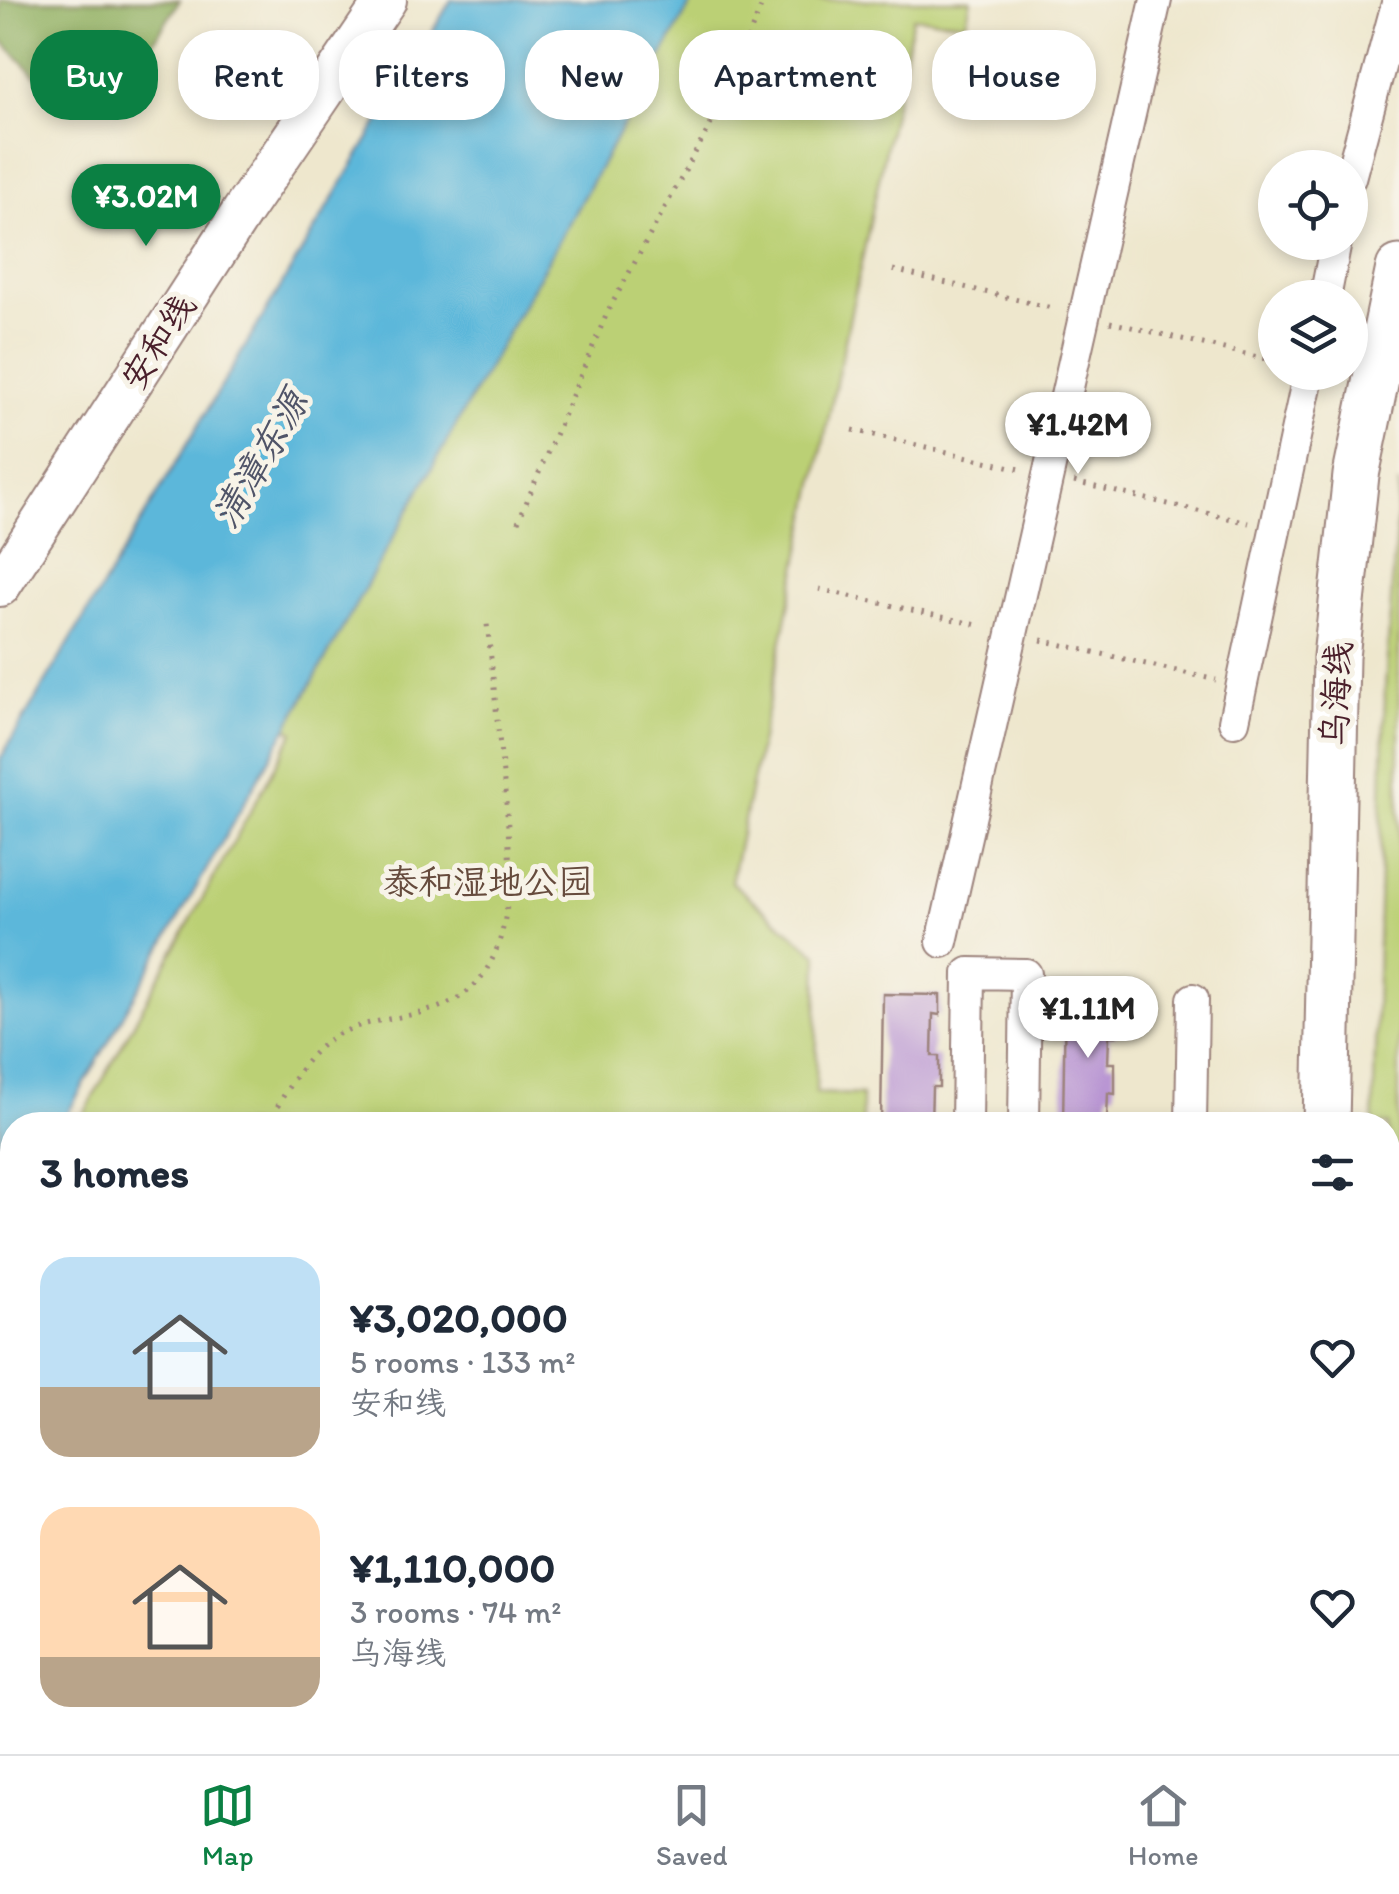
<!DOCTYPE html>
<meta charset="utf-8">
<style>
body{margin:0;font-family:Itim,"LXGW WenKai TC",sans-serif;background:#f2f2f3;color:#1f2937;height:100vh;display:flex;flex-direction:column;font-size:38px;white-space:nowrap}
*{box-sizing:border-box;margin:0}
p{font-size:32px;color:#747a83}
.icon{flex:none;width:55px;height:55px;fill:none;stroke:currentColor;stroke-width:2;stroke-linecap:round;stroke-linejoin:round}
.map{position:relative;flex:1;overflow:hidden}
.drawer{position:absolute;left:0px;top:1112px;width:1400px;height:642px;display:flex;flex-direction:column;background:#fff;border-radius:40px 40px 0 0;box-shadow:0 5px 15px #0003}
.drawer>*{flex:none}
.top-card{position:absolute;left:30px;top:30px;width:1340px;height:90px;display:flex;gap:20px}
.controls{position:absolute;left:1258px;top:150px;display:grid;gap:20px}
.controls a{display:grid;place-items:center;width:110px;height:110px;border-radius:50%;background:#fff;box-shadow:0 5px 15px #0003;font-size:50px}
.price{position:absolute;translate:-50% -85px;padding:0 22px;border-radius:35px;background:#fff;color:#222;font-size:32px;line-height:65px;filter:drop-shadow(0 2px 5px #0008)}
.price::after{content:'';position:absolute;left:50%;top:60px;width:30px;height:22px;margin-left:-15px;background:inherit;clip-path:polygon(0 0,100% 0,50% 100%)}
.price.current{background:#0b8043;color:#fff}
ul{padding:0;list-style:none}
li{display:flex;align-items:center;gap:30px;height:250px;padding:0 40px}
li span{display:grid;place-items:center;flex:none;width:280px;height:200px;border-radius:30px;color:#555}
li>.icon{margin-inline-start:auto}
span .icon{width:120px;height:120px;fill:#fffc;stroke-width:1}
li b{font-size:42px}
h2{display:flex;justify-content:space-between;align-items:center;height:120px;padding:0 40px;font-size:42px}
.pill{padding:0 35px;border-radius:40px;background:#fff;box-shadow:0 5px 15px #0003;font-size:35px;line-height:90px}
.pill.current{background:#0b8043;color:#fff}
.tabs{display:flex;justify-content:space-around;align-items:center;height:140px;border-top:2px solid #e0e1e3;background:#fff;font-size:28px;color:#747a83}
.tabs a{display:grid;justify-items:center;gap:5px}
.tabs .current{color:#0b8043}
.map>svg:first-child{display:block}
.green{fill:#bbd074;stroke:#827850;stroke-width:2.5}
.forest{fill:#94b266;stroke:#6f6848;stroke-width:2.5}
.water{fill:#5cb7da;stroke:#536b82;stroke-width:2.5}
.building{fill:#b996d3}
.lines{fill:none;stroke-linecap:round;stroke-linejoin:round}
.minor-casing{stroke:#9c837c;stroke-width:34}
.major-casing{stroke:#9c837c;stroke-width:44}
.highway-casing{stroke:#9c837c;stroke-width:49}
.path{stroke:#9c837c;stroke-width:5;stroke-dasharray:2.5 8;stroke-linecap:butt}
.minor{stroke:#fff;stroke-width:30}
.major{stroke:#fff;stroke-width:40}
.highway{stroke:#fff;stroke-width:45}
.labels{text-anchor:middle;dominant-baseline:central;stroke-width:10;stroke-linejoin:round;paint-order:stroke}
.street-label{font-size:35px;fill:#4a1f2b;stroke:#f7f3e8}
.park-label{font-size:35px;fill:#664b3d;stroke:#f7f3e8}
.water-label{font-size:38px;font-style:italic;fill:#505468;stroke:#f7f3e8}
</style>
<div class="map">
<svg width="1399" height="1754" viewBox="0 0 1399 1754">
<rect width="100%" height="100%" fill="#f7f3e8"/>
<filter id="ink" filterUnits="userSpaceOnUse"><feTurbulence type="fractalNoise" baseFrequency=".01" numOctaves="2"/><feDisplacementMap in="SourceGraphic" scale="20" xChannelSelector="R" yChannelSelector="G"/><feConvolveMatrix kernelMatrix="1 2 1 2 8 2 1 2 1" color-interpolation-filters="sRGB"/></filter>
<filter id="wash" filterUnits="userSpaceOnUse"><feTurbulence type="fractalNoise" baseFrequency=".0048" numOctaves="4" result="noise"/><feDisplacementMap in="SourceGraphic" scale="40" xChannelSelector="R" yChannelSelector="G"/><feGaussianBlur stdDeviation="2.25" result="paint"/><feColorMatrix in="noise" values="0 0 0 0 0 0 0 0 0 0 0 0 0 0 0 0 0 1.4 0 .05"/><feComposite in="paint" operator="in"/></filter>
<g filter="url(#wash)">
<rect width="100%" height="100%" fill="#eee7cd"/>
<g class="green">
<polygon points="693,0 971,0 966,23 913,17 731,882 818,955 816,1093 862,1095 862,1125 78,1125 294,732 287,728"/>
<polygon points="1399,483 1399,1754 1384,1754 1383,1743 1388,1742 1388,1125 1373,1125 1385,689"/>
<polygon points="12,1244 12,1742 848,1742 848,1754 0,1754 0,1267"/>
</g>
<polygon class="forest" points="0,0 180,0 140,64 44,84 0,39"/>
<polygon class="water" points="451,0 693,0 287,728 61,1125 12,1125 12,1210 0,1232 0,759"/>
<g id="blocks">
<g class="building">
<polygon points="883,994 940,995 940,1015 933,1014 932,1056 939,1056 939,1087 932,1087 931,1125 881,1125"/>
<polygon points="1065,997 1109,998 1109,1005 1116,1005 1116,1036 1109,1036 1108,1063 1115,1063 1115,1094 1108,1093 1107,1119 1114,1119 1114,1125 1063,1125"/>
<polygon points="873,1742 923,1742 923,1754 872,1754"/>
<rect x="1052" y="1742" width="51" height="12"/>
</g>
</g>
</g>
<g filter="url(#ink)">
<use href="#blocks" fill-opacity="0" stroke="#9c837c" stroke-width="2.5"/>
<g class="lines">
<g class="minor-casing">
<g id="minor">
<polyline points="1350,178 1398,0"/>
<polyline points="1325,298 1336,242"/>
<polyline points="1234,721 1309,372"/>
<polyline points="942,942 1156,0"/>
<polyline points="967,1125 969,973 1026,974 1024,1125"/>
<polyline points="1191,1125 1193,999"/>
<polyline points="957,1754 957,1742"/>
<polyline points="1014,1754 1014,1742"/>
<polyline points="1181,1754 1182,1742"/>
</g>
</g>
<g class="major-casing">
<polyline id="major" points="0,586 242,212 386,0"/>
</g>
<g class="highway-casing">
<g id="highway">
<polyline points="1326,1125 1336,657 1356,475 1399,268"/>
<polyline points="1334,1742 1334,1754"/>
</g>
</g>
<g class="path">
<polyline points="893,270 1056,309"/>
<polyline points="1110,322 1275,361"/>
<polyline points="853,430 1020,469"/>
<polyline points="1074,482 1249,523"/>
<polyline points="518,522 608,311 716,115 764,0"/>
<polyline points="819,589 982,626"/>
<polyline points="1041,640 1216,680"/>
<path d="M268 1125C285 1092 307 1048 343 1032 378 1016 419 1019 453 1001 532 960 507 818 500 746 495 703 492 660 486 617"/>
<polyline points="0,1466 12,1456"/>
<polyline points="315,1742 328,1754"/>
</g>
<use href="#minor" class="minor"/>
<use href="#major" class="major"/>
<use href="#highway" class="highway"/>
</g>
</g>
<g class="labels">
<g class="street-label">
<text transform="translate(158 342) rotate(-57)">安和线</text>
<text transform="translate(1336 694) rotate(-87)">乌海线</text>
</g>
<g class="park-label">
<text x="488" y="882">泰和湿地公园</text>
</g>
<g class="water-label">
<text transform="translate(260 459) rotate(-60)">清漳东源</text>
</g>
</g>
</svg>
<div class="controls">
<a><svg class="icon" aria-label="locate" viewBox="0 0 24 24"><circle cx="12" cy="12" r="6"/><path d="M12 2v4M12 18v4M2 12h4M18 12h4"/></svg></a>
<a><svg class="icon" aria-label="layers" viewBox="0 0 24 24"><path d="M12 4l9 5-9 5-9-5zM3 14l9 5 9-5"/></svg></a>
</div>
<b class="price current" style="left:146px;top:249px">¥3.02M</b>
<b class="price" style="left:1078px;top:477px">¥1.42M</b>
<b class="price" style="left:1088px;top:1061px">¥1.11M</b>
<div class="top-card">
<a class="pill current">Buy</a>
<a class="pill">Rent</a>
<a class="pill">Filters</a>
<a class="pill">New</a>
<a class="pill">Apartment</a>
<a class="pill">House</a>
</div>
<section class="drawer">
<h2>3 homes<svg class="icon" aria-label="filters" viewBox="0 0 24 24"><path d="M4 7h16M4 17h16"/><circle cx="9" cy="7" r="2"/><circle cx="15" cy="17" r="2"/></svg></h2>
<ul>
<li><span style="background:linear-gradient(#bfe0f5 65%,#b9a48a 0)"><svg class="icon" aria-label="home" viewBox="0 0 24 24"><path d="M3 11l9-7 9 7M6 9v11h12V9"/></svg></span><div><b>¥3,020,000</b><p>5 rooms · 133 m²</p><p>安和线</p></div><svg class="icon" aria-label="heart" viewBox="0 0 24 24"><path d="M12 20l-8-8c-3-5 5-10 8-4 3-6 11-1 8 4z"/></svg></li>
<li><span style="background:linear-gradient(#ffd9b3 75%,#b9a48a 0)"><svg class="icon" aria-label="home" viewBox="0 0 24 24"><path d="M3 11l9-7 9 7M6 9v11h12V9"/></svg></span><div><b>¥1,110,000</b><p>3 rooms · 74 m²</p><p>乌海线</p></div><svg class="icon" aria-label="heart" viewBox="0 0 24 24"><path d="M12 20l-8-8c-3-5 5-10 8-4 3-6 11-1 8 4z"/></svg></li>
</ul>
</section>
</div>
<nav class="tabs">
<a class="current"><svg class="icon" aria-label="map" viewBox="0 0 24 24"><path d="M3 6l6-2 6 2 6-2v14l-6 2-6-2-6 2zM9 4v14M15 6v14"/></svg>Map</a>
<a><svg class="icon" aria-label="saved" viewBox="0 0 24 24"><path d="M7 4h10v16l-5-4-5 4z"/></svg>Saved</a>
<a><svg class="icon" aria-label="home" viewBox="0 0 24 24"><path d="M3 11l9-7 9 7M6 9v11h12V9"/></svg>Home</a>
</nav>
